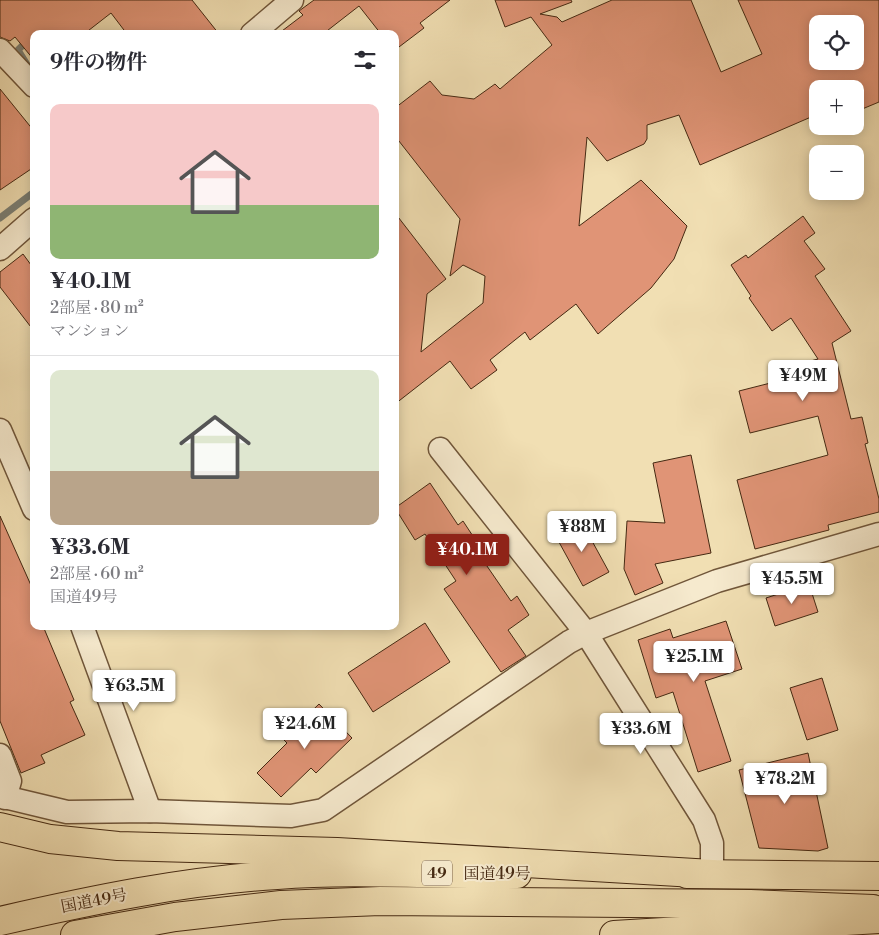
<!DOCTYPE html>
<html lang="ja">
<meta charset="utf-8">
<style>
body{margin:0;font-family:"Libre Bodoni","Noto Serif JP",serif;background:#f7f7f7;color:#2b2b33;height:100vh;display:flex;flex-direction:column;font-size:19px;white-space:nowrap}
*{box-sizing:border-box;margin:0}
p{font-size:16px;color:#7c7c81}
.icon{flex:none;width:28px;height:28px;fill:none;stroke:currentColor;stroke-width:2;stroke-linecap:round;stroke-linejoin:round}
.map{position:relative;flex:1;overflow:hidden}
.drawer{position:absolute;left:30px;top:30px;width:369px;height:600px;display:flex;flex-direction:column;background:#fff;border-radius:10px;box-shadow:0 2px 12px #0003}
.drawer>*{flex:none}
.tools{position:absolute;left:809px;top:15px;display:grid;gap:10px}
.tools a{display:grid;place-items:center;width:55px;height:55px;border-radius:10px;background:#fff;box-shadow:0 2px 12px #0003;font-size:25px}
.price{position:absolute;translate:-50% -42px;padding:0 11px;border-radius:5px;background:#fff;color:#222;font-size:16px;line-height:32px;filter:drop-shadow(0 1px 2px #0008)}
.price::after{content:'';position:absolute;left:50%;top:30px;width:15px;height:11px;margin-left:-8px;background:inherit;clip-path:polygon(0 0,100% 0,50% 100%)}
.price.current{background:#8f2418;color:#fff}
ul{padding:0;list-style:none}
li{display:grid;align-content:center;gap:10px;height:265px;padding:0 20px}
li+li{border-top:1px solid #e1e1e2}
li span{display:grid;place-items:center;height:155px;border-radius:10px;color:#555}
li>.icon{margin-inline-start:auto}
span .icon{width:90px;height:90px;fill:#fffc;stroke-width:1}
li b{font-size:21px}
h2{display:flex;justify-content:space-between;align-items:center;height:60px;padding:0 20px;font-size:21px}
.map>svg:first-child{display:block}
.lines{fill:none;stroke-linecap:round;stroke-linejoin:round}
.stream{stroke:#7b8076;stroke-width:7}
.building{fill:#e09476;stroke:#452912;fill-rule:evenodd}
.minor-casing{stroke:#70563a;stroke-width:25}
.trunk-casing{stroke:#452912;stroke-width:30}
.motorway-casing{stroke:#452912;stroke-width:30}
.minor{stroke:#f6eace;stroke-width:22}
.trunk{stroke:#f1dfb3;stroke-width:28}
.motorway{stroke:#f1dfb3;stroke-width:28}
.labels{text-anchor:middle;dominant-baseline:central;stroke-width:4;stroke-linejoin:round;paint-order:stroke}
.shield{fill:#f6eace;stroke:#7a634a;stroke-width:1}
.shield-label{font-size:15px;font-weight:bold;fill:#452912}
.street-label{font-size:16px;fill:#452912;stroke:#f6eace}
</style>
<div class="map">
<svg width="879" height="935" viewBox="0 0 879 935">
<rect width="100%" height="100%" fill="#f1dfb3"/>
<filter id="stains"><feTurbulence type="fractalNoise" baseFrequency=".004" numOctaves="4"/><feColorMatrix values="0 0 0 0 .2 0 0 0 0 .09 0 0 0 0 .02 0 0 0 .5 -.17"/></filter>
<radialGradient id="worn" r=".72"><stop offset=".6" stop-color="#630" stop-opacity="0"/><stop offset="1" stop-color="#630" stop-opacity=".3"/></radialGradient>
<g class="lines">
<g class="stream">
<polyline points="28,66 18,50 29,39"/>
<polyline points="0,218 34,192"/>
</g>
</g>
<g class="building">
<polygon points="0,0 192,0 219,34 127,34 111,13 84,34 34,34 34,60 15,37 10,41 0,37"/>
<polygon points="314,0 450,0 420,23 424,28 395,50 395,34 381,34 359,6 323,34 278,34 303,15 299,11"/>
<path d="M495 0H571L572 2 540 14 557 17 562 22 612 0H691L721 72 762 54 738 0H879V102L855 112V89H818V114L700 165 679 115 647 125V139L644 144 607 161 587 137 579 226 641 180 687 226 674 259 651 288 598 334 576 304 530 340 525 332 490 360 497 370 471 389 450 361 395 404V213L446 279 427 294 421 352 483 303 485 276 463 265 450 276 460 219 395 136V108L430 81 442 95 474 99 495 84 500 89 552 45 531 17 505 27ZM818 24H855V61H818Z"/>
<polygon points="0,89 34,131 34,167 0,190"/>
<polygon points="803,216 815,233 804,241 825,269 815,276 851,331 832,343 851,419 862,417 868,443 865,444 879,499 879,512 828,525 829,530 755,549 737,480 828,455 818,416 750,433 739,391 806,374 803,363 818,359 791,318 772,331 749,298 751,296 731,265 746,255 748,258"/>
<polygon points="23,254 34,269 34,331 0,287 0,272"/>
<polygon points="691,455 711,553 655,564 663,583 635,595 624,569 627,521 665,523 653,463"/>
<polygon points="430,483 458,525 463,521 482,550 478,553 511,601 517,596 529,615 508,630 526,656 501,672 444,589 456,581 425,534 415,540 395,508"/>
<polygon points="0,516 34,592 34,626 43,626 74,700 70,702 85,735 41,755 45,763 21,773 0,721"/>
<polygon points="580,519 609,572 583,586 554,533"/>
<polygon points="809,584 818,612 775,626 766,598"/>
<polygon points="726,621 742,669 705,681 731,761 698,772 673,692 656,698 638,640 670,629 673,638"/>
<polygon points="425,623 450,662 373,712 348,673"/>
<polygon points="822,678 838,730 807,740 790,688"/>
<polygon points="319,704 352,738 316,773 311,768 281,797 257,773 287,743 283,739"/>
<polygon points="808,753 828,848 818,851 759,848 739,770"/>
</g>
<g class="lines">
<g class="minor-casing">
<g id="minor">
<polyline points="252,34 292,0"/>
<polyline points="0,50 34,86"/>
<polyline points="0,249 34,219"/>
<polyline points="0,430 34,509"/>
<polyline points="440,449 586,633 704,820 712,843 712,874"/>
<polyline points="82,626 150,811"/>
<polyline points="0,755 10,781 5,798"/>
<polyline points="0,796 67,812 150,811 291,816 323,810 569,642 586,633 717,581 879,534"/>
</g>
</g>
<g class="trunk-casing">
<g id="trunk">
<polyline points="687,874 879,876"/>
<path d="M0 921C92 900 183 881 277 875 357 869 437 875 517 874"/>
<polyline points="75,935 175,917 281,905 380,901 750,904 873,909"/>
</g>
</g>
<g class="motorway-casing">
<g id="motorway">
<polyline points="0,827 50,839 118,846 337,852 712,874"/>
<polyline points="614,935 879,919"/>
</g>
</g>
<use href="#minor" class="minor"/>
<use href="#trunk" class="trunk"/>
<use href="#motorway" class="motorway"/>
</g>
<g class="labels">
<rect class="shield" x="422" y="860.5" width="30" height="25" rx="4"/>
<g class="shield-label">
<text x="437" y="873">49</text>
</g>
<g class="street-label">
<text x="497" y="874">国道49号</text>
<text transform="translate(94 901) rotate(-11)">国道49号</text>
</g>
</g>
<rect width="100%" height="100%" filter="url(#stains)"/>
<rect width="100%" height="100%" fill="url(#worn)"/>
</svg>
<div class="tools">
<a><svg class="icon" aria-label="locate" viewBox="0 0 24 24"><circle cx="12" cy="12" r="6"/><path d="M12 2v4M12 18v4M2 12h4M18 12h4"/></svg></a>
<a>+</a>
<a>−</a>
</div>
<b class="price" style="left:803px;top:402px">¥49M</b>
<b class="price" style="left:582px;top:553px">¥88M</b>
<b class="price current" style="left:467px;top:576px">¥40.1M</b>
<b class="price" style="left:792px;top:605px">¥45.5M</b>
<b class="price" style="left:694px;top:683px">¥25.1M</b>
<b class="price" style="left:134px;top:712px">¥63.5M</b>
<b class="price" style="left:305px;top:750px">¥24.6M</b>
<b class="price" style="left:641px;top:755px">¥33.6M</b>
<b class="price" style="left:785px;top:805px">¥78.2M</b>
<section class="drawer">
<h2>9件の物件<svg class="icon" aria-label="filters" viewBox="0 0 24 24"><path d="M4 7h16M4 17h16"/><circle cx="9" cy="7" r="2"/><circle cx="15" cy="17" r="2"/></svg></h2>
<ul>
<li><span style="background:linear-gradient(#f6c9c9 65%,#8fb573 0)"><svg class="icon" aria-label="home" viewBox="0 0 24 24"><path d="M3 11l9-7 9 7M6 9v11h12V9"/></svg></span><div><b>¥40.1M</b><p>2部屋 · 80 m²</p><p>マンション</p></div></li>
<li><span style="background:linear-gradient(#dfe7d0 65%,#b9a48a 0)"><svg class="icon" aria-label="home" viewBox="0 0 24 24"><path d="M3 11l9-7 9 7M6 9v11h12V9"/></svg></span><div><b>¥33.6M</b><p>2部屋 · 60 m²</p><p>国道49号</p></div></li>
</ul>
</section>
</div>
